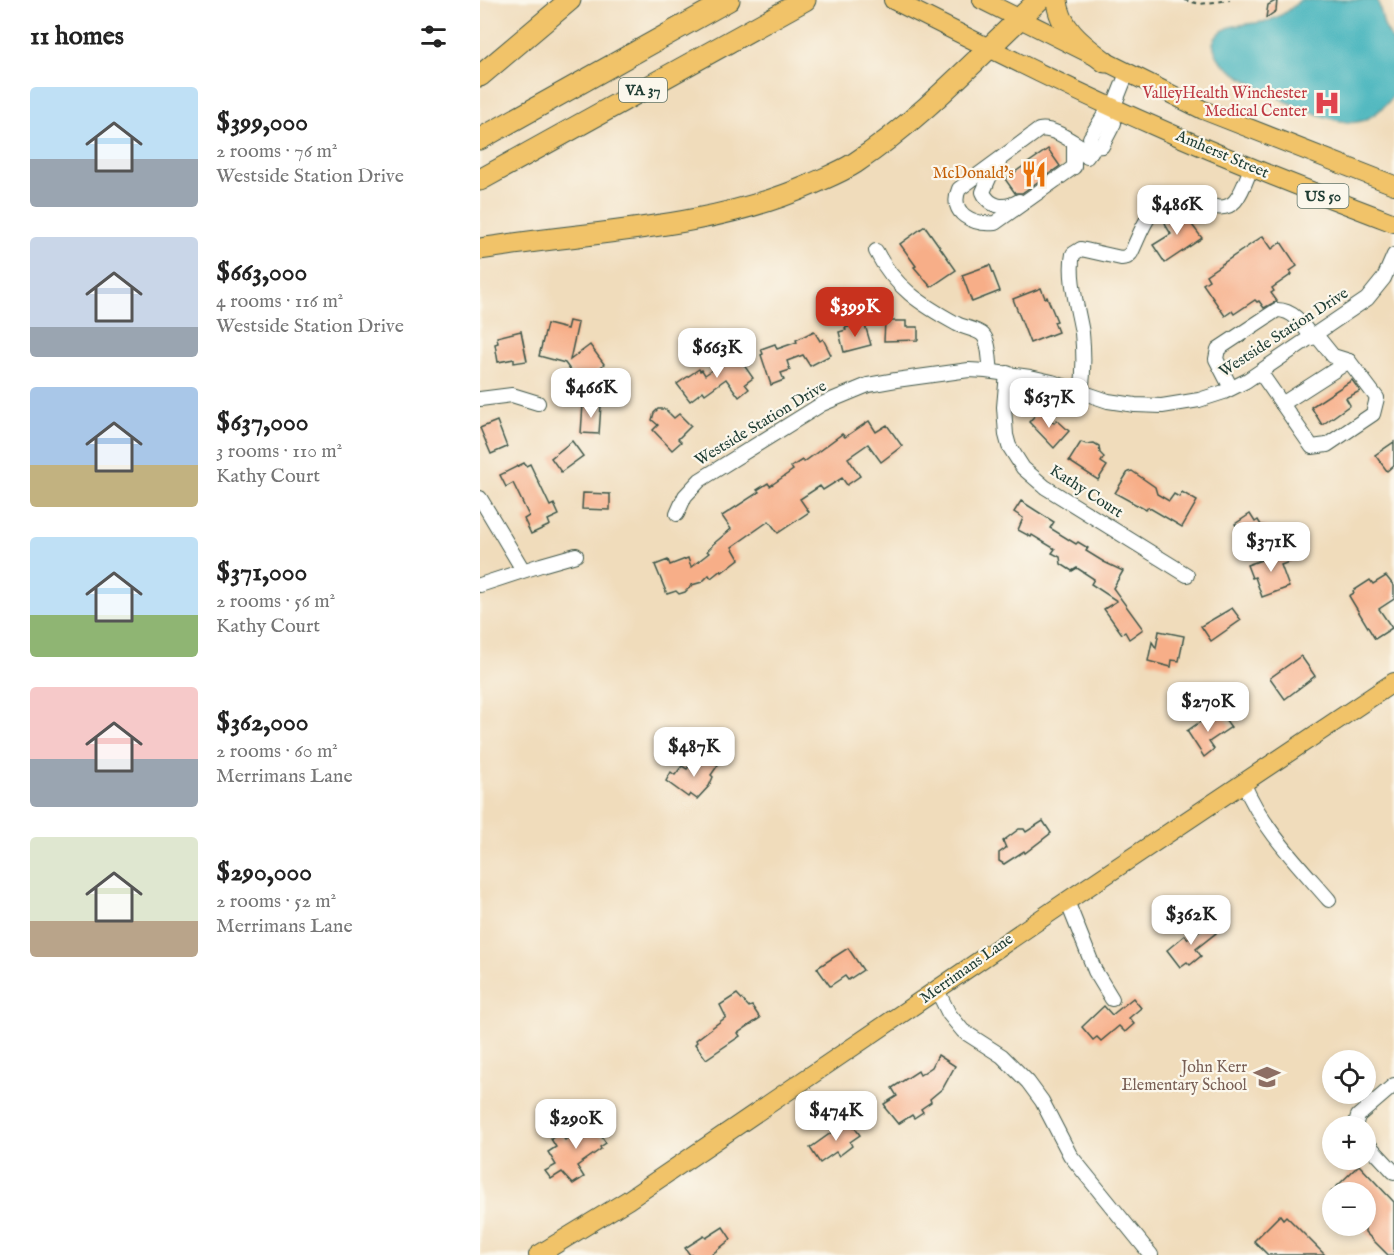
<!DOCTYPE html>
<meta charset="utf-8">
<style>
body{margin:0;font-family:"IM FELL English",serif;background:#f2f2f2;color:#222;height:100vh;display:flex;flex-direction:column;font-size:22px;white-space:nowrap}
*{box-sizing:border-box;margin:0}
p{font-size:20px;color:#767676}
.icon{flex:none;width:33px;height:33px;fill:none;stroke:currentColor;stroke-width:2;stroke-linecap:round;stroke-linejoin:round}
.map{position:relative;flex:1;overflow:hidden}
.side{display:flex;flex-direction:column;background:#fff;width:480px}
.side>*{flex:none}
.buttons{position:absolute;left:842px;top:1050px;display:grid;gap:12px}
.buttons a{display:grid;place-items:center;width:54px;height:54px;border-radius:50%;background:#fff;box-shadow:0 3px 9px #0003;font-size:30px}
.price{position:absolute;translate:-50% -51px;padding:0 14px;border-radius:12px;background:#fff;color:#222;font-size:20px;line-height:39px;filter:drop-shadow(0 2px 3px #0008)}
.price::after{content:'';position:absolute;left:50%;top:36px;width:18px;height:14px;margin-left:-9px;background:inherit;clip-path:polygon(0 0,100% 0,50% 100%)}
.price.on{background:#c8321e;color:#fff}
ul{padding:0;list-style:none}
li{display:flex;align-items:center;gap:18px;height:150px;padding:0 30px}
li span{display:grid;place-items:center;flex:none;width:168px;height:120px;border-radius:6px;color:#555}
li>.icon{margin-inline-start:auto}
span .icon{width:72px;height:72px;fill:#fffc;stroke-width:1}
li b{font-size:26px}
h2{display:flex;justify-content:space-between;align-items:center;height:72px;padding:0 30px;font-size:26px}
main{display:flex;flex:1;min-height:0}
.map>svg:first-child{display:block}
.water{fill:#43b3bc;stroke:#317878;stroke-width:1.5}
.building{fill:#f7ae88}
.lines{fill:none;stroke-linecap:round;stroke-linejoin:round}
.minor-casing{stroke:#3e5548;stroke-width:16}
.major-casing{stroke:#3e5548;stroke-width:20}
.highway-casing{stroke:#3e5548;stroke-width:23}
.path{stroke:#3e5548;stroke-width:2;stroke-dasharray:4.5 4.5;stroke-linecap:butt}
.minor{stroke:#fff;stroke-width:14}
.major{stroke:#f1c369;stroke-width:18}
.highway{stroke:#f1c369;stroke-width:21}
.labels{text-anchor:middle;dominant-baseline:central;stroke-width:4.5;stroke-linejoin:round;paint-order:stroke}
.shield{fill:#fbf7ec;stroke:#61756b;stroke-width:1.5}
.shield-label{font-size:15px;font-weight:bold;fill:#1f3d34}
.health-label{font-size:16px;fill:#be3a42;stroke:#fbf7ec;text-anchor:end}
.street-label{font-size:16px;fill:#1f3d34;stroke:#fbf7ec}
.food-label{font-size:16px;fill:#c56008;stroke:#fbf7ec;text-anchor:end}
.education-label{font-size:16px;fill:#785e54;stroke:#fbf7ec;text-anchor:end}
</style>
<main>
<section class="side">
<h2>11 homes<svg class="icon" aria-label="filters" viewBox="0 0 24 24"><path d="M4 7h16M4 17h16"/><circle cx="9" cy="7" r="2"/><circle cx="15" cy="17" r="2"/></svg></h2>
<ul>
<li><span style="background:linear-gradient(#bfe0f5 60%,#9aa5b1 0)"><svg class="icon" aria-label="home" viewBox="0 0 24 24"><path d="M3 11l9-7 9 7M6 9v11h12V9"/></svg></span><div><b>$399,000</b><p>2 rooms · 76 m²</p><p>Westside Station Drive</p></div></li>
<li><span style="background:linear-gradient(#c9d6e8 75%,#9aa5b1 0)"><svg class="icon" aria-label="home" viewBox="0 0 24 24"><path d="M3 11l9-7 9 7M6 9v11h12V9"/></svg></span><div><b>$663,000</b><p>4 rooms · 116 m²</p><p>Westside Station Drive</p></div></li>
<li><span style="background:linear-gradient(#a9c7e8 65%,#c2b280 0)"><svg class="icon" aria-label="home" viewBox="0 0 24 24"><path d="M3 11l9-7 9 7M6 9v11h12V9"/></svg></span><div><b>$637,000</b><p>3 rooms · 110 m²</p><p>Kathy Court</p></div></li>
<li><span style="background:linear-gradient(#bfe0f5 65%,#8fb573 0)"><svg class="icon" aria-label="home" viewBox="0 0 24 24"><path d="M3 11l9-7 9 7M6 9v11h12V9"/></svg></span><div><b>$371,000</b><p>2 rooms · 56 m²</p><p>Kathy Court</p></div></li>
<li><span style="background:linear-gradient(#f6c9c9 60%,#9aa5b1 0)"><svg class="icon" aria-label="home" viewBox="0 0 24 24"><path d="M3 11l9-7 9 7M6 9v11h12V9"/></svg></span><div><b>$362,000</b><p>2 rooms · 60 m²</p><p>Merrimans Lane</p></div></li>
<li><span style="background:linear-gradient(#dfe7d0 70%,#b9a48a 0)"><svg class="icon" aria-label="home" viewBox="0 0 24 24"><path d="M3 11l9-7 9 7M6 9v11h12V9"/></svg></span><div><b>$290,000</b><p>2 rooms · 52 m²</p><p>Merrimans Lane</p></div></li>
</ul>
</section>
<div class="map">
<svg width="914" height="1255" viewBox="0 0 914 1255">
<rect width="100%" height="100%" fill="#fbf7ec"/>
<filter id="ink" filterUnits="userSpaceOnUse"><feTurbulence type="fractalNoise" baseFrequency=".0167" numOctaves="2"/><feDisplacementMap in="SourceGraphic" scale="12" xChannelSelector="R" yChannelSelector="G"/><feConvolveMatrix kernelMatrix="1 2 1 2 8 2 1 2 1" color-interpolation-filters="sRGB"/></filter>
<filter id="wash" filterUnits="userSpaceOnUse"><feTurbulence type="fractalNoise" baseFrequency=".008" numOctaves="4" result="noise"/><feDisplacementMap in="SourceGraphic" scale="24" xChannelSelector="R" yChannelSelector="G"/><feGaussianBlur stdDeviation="1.35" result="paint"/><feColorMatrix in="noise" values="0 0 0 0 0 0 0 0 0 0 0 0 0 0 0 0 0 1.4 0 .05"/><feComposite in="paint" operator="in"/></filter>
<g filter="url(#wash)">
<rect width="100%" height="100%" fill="#f0dcbb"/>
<path class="water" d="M820 0H898L904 26 914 43V95C906 106 891 120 877 122 850 127 757 81 740 60 736 55 734 49 733 43 741 21 768 26 788 21 799 17 812 9 820 0Z"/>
<g id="blocks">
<g class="building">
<polygon points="797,0 796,11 786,18 788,5"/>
<polygon points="568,149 580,166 542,193 535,193 525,179"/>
<polygon points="697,209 700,209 722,238 685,263 673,245 691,234 686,226 685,222 688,220 686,216"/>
<polygon points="445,226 476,270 451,287 434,267 436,266 420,244"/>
<polygon points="783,236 792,249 801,242 817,266 810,271 812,274 792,288 794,291 791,293 797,301 784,308 779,301 777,302 775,300 754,314 752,311 745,316 723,284 729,280 726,275"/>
<polygon points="510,265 520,291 492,302 482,275"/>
<polygon points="561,288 565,298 567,297 577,321 574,322 578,332 550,343 533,299"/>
<polygon points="89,321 98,323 90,360 110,345 124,364 116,372 119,377 104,388 105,375 98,381 85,363 59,356 67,324 87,329"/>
<polygon points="405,321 426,321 426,327 438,327 438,340 404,341"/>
<polygon points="378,324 379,327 385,325 391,345 364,352 359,332 366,330 365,328"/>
<polygon points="41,331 47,361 34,363 34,359 18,362 15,344 18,343 17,337"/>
<polygon points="334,331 340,341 343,339 351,355 330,366 323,355 307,361 310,370 301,373 304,380 291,385 281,355 283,354 281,349 295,344 297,349 317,342 316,340"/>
<polygon points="251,357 254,361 259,358 273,378 265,384 269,389 259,397 246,379 225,394 223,391 210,401 197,384 219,369 220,371 222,370 225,375"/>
<polygon points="872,380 880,391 866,398 870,405 842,425 831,407"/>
<polygon points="103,404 121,405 119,434 101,433"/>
<polygon points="178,409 185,409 194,418 199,414 211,426 198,439 201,442 192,450 173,430 178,425 172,420 174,413"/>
<polygon points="559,411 574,423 577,420 589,431 574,448 549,422"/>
<polygon points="17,421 27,447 11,454 0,428"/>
<polygon points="389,421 396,432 407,425 422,446 401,462 388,444 368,458 380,476 367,485 362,478 343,490 340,486 320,499 329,512 298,533 289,521 252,547 259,559 242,572 241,570 231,578 229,575 222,582 212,585 205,592 199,594 196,591 187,594 175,565 188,560 190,565 208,558 211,567 229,553 227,551 232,546 232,545 251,529 242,516 279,492 277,490 288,483 290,486 313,470 311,467 322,460 324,462 362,434 365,437"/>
<polygon points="92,441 103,456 81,472 71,458"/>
<polygon points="601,442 606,444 614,443 619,446 620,453 624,457 621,462 627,466 618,480 589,461"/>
<polygon points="914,442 914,465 907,471 895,455"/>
<polygon points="44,463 46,466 50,464 70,506 74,504 79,515 68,520 70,525 51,534 44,519 49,516 33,483 26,487 20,475"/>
<polygon points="652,471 675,487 677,494 689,501 694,494 699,497 702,492 717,501 702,527 668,507 666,510 635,493 648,472"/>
<polygon points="103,493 130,494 130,510 102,509"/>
<polygon points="541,501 574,522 570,528 596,544 598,542 608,548 606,551 624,562 643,571 633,588 663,629 649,639 645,632 642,634 624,609 637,601 611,584 614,579 597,568 592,571 581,564 580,557 572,553 575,549 552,535 551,537 538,530 543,518 534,512"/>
<polygon points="770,514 775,522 778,520 781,525 786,526 790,532 766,551 759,540 760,539 755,532 759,530 755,524"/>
<polygon points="816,548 812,561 801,565 809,587 782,597 775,577 772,578 767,565"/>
<polygon points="906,576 914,586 914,599 899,609 912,628 895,639 869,596 874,593 873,591 890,580 893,584"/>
<polygon points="752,608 761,620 731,641 721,626"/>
<polygon points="679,631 704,636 699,661 692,660 691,667 668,661 672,642 676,648"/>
<polygon points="821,656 835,676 805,699 790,678"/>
<polygon points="738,714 740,716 742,715 751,727 729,742 734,749 724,757 707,731 730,715 732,719"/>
<polygon points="224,756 238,765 231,775 233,777 229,786 217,799 210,794 208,797 186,781 191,772 195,775 202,766 207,769 211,764 218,764"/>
<polygon points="563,821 571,833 545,853 544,851 524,864 519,861 519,853 526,848 523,841 539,829 544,829 546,832"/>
<polygon points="729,923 736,933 716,949 721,956 710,965 707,962 700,967 687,950 705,935 708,939"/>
<polygon points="368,948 383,970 368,980 365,976 350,986 337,968"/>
<polygon points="257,994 269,1007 272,1006 280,1018 258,1033 260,1036 226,1059 215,1044 217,1042 216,1040 246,1017 240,1005"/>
<polygon points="653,998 661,1008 649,1018 654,1024 645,1032 639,1026 621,1041 617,1037 613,1040 602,1027 624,1006 632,1015"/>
<polygon points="458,1055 475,1066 463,1088 450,1099 451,1102 441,1109 443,1112 434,1118 432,1115 418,1124 405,1108 406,1107 404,1104 417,1096 412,1088 438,1071 440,1075 452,1067"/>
<polygon points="116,1116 125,1130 119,1133 126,1143 120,1147 121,1149 97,1166 104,1177 93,1184 82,1172 71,1179 65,1171 76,1165 68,1152 76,1147 71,1139 80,1133 85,1140"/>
<polygon points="369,1120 380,1135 370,1142 372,1146 359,1156 356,1152 340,1163 330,1148"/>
<polygon points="879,1165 914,1202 914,1255 908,1255 885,1232 885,1192 851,1192"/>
<polygon points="800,1215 803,1219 806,1216 845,1255 788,1255 774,1241"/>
<polygon points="243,1227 251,1239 231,1255 210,1255 205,1248 224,1236 226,1238"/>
</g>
</g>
</g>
<g filter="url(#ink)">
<use href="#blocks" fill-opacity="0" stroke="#3e5548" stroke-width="1.5"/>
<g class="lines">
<g class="minor-casing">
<g id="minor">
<path d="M594 143V167L515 223C494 225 468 214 479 189L559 130C574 126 596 145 611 152"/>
<polyline points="613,147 622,146 634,123 630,116"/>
<polyline points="607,157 613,147 610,138 623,117 630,116 647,73"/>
<path d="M519 163 510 176 503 192C510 208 525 209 539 201"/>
<path d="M396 251C414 287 442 305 477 324 485 328 497 329 503 335 510 342 509 361 511 371"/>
<polyline points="780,372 832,447 847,445 893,414 897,398 869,361 853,356 836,335"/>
<polyline points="527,373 524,407 526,435 529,446 543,468 565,487 707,575"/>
<path d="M751 388 736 359 738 349 797 310C814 310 823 325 832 338"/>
<path d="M601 393C604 373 604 353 602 333 598 309 588 277 593 254L601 249 641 258 647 257 651 253C657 241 662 226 670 215 696 178 736 223 755 201 762 193 767 178 771 168"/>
<polyline points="0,399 32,395 58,403"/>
<polyline points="802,404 869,361"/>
<polyline points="0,498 43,570"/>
<polyline points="197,514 205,496 220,480 342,404 388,385 416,380 489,370 506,371 550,377 572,382 628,401 655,405 682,406 719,400 744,392 766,381 887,299 904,278 914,255"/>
<polyline points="0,585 61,565 96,555"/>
<path d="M763 782C782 828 817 863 849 900"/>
<polyline points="587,901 615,971 632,999"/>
<polyline points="457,990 469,1014 483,1031 522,1056 548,1082 562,1101 590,1155 671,1255"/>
<polyline points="875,1126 878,1116 914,1085"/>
<polyline points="885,1141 914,1172"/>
</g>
</g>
<g class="major-casing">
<g id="major">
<path d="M413 0C499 43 585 87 672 125 752 161 833 192 914 223"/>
<polyline points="502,0 723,110 914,185"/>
<polyline points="58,1255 148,1200 587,901 914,682"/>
</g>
</g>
<g class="highway-casing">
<g id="highway">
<path d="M577 0C579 29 604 46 625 62"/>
<polyline points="0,76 90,0"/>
<polyline points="0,139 249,0"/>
<polyline points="0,180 325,0"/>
<path d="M0 249C110 231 227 230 330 185 345 178 361 172 375 163 443 118 500 55 559 0"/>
</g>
</g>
<polyline class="path" points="704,0 720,4 750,0"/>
<use href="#minor" class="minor"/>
<use href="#major" class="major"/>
<use href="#highway" class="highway"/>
</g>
</g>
<defs>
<g id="hospital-bare" transform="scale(2.07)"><path d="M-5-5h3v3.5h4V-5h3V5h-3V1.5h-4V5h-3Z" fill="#e0444e" stroke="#fbf7ec" stroke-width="2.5" paint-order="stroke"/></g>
<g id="restaurant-bare" transform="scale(2.07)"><path d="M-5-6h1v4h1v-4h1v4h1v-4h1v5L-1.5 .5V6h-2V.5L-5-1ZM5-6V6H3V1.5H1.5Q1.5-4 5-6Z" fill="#e8710a" stroke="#fbf7ec" stroke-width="2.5" paint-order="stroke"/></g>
<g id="school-bare" transform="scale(2.07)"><path d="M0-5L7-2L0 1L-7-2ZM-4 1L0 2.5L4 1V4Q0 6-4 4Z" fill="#8d6e63" stroke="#fbf7ec" stroke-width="2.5" paint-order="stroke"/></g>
</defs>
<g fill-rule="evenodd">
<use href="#hospital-bare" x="847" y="103"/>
<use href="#restaurant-bare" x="554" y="174"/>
<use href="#school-bare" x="787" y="1077"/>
</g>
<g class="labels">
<g class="shield">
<rect x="139" y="78" width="48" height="24" rx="4.5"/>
<rect x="817.5" y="184" width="51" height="24" rx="4.5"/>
</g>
<g class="shield-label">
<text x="163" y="90">VA 37</text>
<text x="843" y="196">US 50</text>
</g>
<g class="health-label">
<text x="827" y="94">ValleyHealth Winchester<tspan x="827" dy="18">Medical Center</tspan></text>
</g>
<g class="street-label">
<text transform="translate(742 155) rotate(23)">Amherst Street</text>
<text transform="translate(804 333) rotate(-33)">Westside Station Drive</text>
<text transform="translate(281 424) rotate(-31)">Westside Station Drive</text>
<text transform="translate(606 492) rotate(33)">Kathy Court</text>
<text transform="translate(487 969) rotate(-35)">Merrimans Lane</text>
</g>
<g class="food-label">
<text x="534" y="174">McDonald's</text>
</g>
<g class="education-label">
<text x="767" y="1068">John Kerr<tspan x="767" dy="18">Elementary School</tspan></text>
</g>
</g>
</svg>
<div class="buttons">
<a><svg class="icon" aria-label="locate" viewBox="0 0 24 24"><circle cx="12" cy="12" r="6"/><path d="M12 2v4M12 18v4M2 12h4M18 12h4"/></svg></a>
<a>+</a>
<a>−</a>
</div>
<b class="price" style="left:697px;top:236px">$486K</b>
<b class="price on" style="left:375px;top:338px">$399K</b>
<b class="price" style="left:237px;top:379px">$663K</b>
<b class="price" style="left:111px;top:419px">$466K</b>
<b class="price" style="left:569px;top:429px">$637K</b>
<b class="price" style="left:791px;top:573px">$371K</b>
<b class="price" style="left:728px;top:733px">$270K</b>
<b class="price" style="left:214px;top:778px">$487K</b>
<b class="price" style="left:711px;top:946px">$362K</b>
<b class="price" style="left:356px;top:1142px">$474K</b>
<b class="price" style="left:96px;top:1150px">$290K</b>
</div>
</main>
